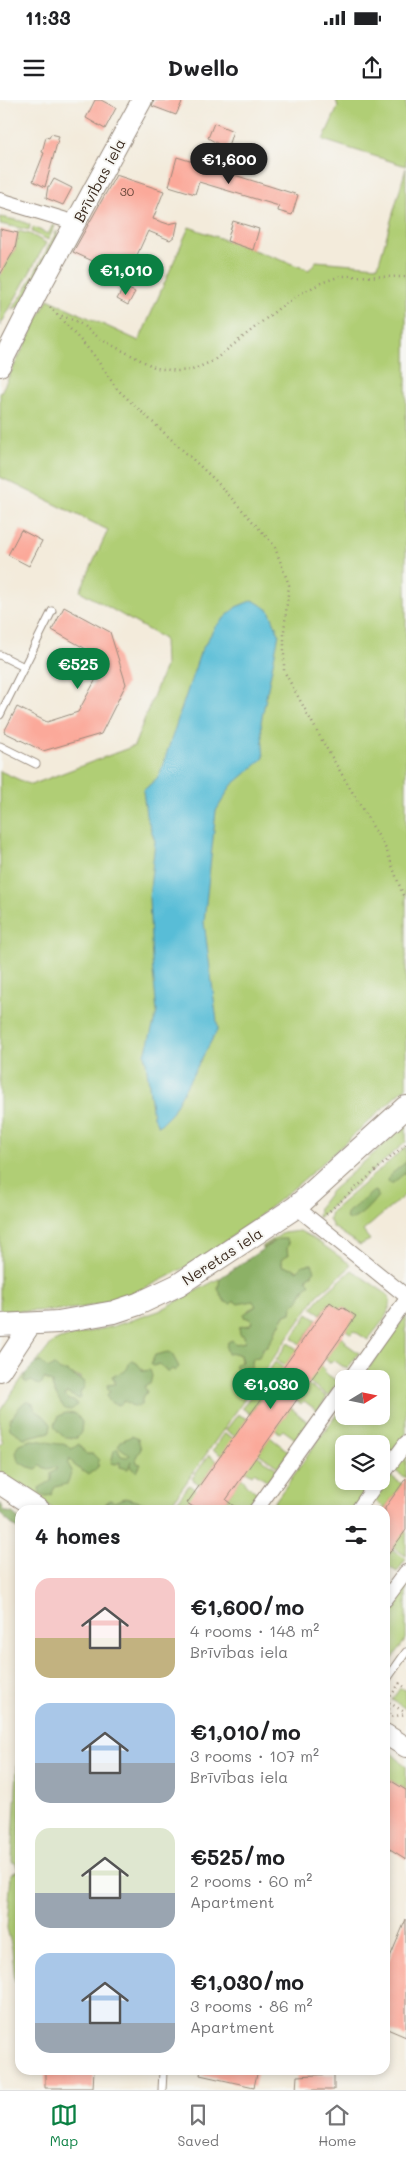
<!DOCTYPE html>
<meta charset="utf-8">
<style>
body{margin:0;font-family:Mali,sans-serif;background:#f6f6f6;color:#202124;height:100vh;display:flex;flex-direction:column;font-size:19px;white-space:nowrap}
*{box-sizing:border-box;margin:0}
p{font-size:16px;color:#757577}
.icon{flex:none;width:28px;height:28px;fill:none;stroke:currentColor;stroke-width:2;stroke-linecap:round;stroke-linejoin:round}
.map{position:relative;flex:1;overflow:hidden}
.side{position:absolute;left:15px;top:1405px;width:375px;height:570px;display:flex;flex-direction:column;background:#fff;border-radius:15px;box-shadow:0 2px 8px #0003}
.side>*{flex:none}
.needle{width:32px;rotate:80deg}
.controls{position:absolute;left:335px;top:1270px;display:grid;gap:10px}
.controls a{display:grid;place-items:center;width:55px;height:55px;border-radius:10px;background:#fff;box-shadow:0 2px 8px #0003;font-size:25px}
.price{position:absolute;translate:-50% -42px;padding:0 11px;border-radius:18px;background:#0b8043;color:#fff;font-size:16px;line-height:32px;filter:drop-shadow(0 1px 2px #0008)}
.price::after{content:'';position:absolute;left:50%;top:30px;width:15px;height:11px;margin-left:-8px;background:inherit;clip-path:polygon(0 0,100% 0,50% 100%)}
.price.on{background:#222;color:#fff}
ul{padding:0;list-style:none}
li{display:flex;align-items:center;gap:15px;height:125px;padding:0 20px}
li span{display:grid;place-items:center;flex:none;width:140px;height:100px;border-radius:15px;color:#555}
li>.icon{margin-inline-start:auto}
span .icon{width:60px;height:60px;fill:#fffc;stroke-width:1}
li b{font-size:21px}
h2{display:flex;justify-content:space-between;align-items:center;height:60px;padding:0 20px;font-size:21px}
.status{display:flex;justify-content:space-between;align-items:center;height:35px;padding:0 25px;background:#fff;direction:ltr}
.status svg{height:14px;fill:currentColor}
header{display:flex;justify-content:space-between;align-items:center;height:65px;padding:0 20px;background:#fff;font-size:22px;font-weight:700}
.menu{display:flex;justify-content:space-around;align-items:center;height:70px;border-top:1px solid #e0e0e0;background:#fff;font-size:14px;color:#757577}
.menu a{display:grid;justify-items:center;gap:2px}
.menu .on{color:#0b8043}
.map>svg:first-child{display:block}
.green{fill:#b0ce75;stroke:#767c4a}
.forest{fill:#8cb166;stroke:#646e42}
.water{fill:#59bdd7;stroke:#4a747a}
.building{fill:#fba99a}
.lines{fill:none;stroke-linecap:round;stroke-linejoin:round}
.lane-casing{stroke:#978a7c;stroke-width:9}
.street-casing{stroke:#978a7c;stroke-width:16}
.secondary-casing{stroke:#978a7c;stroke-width:22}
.primary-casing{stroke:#978a7c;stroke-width:24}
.path{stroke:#978a7c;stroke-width:2.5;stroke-dasharray:1 4;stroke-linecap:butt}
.lane{stroke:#fff;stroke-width:7}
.street{stroke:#fff;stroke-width:14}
.secondary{stroke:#fff;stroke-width:20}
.primary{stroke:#fff;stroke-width:22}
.labels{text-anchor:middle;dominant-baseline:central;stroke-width:4;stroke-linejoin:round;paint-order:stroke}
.number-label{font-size:12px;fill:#6b4a3d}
.street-label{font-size:15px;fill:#3b2a1e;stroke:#f6f6f2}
</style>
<div class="status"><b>11:33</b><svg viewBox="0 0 49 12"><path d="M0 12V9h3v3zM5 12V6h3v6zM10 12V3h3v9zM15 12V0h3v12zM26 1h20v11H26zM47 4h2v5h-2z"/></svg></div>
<header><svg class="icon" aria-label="menu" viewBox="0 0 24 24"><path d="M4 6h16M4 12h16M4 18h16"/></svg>Dwello<svg class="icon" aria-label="share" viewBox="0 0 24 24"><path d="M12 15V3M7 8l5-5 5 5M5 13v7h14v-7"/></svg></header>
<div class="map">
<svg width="406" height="1990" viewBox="0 0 406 1990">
<rect width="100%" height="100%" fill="#f6f6f2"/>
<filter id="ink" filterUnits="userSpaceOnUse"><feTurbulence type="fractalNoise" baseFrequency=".02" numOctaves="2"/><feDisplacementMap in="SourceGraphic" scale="10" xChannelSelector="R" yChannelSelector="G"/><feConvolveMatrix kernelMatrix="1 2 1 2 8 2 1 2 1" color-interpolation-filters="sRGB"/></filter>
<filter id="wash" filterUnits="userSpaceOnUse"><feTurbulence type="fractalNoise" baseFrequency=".0096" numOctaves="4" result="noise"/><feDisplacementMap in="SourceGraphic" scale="20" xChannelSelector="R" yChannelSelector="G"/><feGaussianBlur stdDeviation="1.12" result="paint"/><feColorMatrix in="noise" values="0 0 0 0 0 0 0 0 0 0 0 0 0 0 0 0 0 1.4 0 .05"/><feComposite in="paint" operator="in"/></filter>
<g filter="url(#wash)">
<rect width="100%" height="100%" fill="#f3ebdb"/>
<g class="green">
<polygon points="336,0 406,0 406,66 323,40 338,7"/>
<path d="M406 68V987C321 1064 205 1181 91 1206 61 1212 30 1211 0 1211V671L31 685 134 646 165 566 164 539 80 491 108 430 0 377V294L48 199 139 241 189 127 309 170 316 161 378 166Z"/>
<polygon points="0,117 21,121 30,125 29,130 0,124"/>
<polygon points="53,125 55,126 48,140 32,132 33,127 48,134"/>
<polygon points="18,131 30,134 46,143 0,226 0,174 15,149"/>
<polygon points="57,131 57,137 21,206 12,209 23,194"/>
<polygon points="406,1025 406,1042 318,1118 319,1107 331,1091"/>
<polygon points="406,1047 406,1094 363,1131 370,1140 360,1145 333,1127 329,1119 331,1112"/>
<path d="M300 1131 313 1138 350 1164 348 1169 317 1196 167 1410H55L11 1382 0 1372V1345L3 1343 0 1332V1311L25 1274 24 1281 44 1278 52 1283C52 1292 58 1295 61 1303L68 1300 64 1296 66 1293 80 1292V1277L48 1269 41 1262 36 1263 52 1243 60 1239 114 1226 159 1211 220 1178V1182L234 1201H254L256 1206 248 1210 252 1222 250 1225 239 1227 240 1233 244 1236 245 1242 236 1244 235 1253 240 1255 241 1263 251 1268 253 1258C269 1249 275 1231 285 1215L291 1213 292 1206 304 1191 308 1177 313 1174 282 1166V1158L288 1155 287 1149 273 1141 262 1149 263 1146 283 1133Z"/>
<path d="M352 1170 388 1195C397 1209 376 1228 368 1240L354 1231 351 1234 346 1230 356 1216 343 1207 340 1209 330 1202 321 1214 312 1208 320 1198Z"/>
<polygon points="308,1214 317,1220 300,1244 292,1238"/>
<polygon points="406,1215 406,1334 381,1369 381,1344 344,1344 344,1381 373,1381 353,1410 269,1410 344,1304 344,1316 381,1316 381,1279 361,1279"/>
<polygon points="341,1237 346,1241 345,1243 359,1253 347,1269 333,1260 330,1263 325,1259"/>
<polygon points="288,1243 297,1249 288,1261 287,1267 276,1260"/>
<polygon points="275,1262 286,1270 283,1274 280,1272 271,1285 263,1279"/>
<polygon points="320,1266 325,1270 324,1272 338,1282 328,1296 301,1276"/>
<polygon points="299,1279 327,1297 318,1311 304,1301 301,1304 296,1301"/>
<polygon points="259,1284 267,1290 250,1314 242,1308"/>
<polygon points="291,1308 309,1323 297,1340 283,1330 280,1333 275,1330"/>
<polygon points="238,1314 247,1319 238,1332 237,1338 226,1330"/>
<polygon points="225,1333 236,1340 221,1355 213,1350"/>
<polygon points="270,1337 289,1352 278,1367 251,1348 262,1349"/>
<polygon points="249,1350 277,1369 268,1381 254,1372 252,1375 246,1371"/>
<polygon points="406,1354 406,1378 392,1369"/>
<polygon points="209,1355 217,1361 200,1385 192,1379"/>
<polygon points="388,1374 402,1384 385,1408 371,1398"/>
<polygon points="241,1378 246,1382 245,1384 259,1394 248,1410 233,1401 231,1404 226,1400"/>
<polygon points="189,1385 196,1390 198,1410 171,1410"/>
<polygon points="405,1431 406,1432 406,1456 386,1442"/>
<polygon points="385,1444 406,1459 397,1472 388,1466 385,1468 385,1459 389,1454"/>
<polygon points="406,1482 406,1539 385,1569 385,1510"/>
<polygon points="400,1588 406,1590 406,1609 392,1600"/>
<polygon points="20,1614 20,1861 17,1865 19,1883 15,1882 12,1848 7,1828 11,1775 18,1770 16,1763 12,1762"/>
<polygon points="385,1652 390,1652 406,1666 406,1690 385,1677"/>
</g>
<g class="forest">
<polygon points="406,1062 406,1072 393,1083 389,1083 388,1081 390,1075"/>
<path d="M374 1091 377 1092 378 1096C372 1104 359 1119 349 1120L346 1118 348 1112Z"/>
<path d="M278 1139H286L289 1143 287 1149 288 1155 282 1159V1166L293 1168 297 1171 303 1165 312 1164 315 1171 306 1179 310 1183C308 1187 304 1188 302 1193 299 1199 299 1201 292 1206L291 1213 285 1215 275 1231 274 1237 271 1239 267 1247 263 1248 259 1257 253 1258 251 1268 247 1272C240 1270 237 1274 235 1264L242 1262 240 1255 235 1253 228 1254 226 1247 228 1242 232 1240 236 1244 245 1242 244 1236 240 1234 239 1227 250 1225 252 1222 250 1219 244 1217V1214L256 1206 253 1201 238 1204 234 1201 231 1204 225 1202 218 1189 220 1178Z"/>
<polygon points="168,1252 172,1254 179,1267 175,1271 172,1269 168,1273 160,1264 153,1266 151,1264 155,1255"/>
<path d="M132 1261 137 1263 143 1271 150 1270 152 1276 150 1284 144 1286 147 1292 142 1298V1304C136 1309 130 1305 125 1301L119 1305C112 1304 108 1302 107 1295L111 1290 108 1289 107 1285 116 1284 112 1276C121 1272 127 1274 129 1263Z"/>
<path d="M41 1262 48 1269 54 1265 60 1271H67C72 1277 79 1277 85 1283L84 1288 80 1292 81 1298 79 1299 66 1293 64 1296 68 1300 75 1301 77 1305 71 1310 65 1309C60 1302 52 1290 52 1283L45 1278 42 1283 38 1285 32 1281 27 1283 24 1281 25 1274 36 1263Z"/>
<path d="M27 1301 33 1304 35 1310 44 1316 51 1324 50 1332 24 1338 10 1329 9 1320C17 1314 17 1306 27 1301Z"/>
<path d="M65 1313 76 1314 82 1322 81 1332 77 1338C64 1339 61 1336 54 1326L59 1316Z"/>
<polygon points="132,1336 138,1339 141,1349 136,1357 137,1363 141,1364 137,1372 131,1367 131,1361 128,1369 120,1367 120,1362 116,1364 111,1363 114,1351 117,1348 121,1356 127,1357 130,1355 118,1346 121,1341"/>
<path d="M31 1340C43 1340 54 1345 66 1344L72 1349 79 1344 86 1354H93L99 1360 98 1367 88 1375 74 1365 70 1358 68 1364 72 1371 67 1384 55 1387 51 1395 46 1396 40 1393 39 1388 51 1381V1373L56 1370V1367L48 1369 40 1366 36 1369 26 1366 18 1361 16 1352 20 1344Z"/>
<polygon points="125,1398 144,1403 147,1410 108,1410 104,1408 106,1403 110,1400 114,1402"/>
<path d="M0 1402 5 1412C16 1411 21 1420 18 1430L0 1414Z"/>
</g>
<polygon class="water" points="253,500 269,510 279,534 261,622 264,658 231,686 216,711 204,822 218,929 171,1014 159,1026 153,1017 145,954 157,912 152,862 149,798 155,741 146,715 143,691 159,676 200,553 215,527 236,507"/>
<g id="blocks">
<g class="building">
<polygon points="95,0 101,0 116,8 105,29 86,18"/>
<polygon points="154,0 183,0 176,15 152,6"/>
<polygon points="214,23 233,31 227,49 208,38"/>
<polygon points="51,34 59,36 45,87 33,81 44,53 42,52 46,37 49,38"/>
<polygon points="177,57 298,95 292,115 278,111 279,106 199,82 195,94 169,86"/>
<polygon points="116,75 164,91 153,119 168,124 178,122 175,136 170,140 148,131 122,188 108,181 109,178 106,176 110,169 73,152"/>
<polygon points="54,79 72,88 63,105 46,98 48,86 50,86"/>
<polygon points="233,121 259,129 253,150 227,141"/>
<polygon points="0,129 18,133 15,149 0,175"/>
<polygon points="124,187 135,192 128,205 117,199"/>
<polygon points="21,430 42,441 29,466 8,455"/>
<polygon points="64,507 110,532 126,584 101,634 43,651 4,632 17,607 47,622 78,612 95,581 86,549 52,530"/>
<polygon points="330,1202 340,1209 342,1207 356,1216 226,1400 239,1410 198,1410 187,1403"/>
<polygon points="406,1378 406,1430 385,1459 385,1408"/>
<polygon points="385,1677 406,1690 406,1759 385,1746"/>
<polygon points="406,1819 406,1937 385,1928 385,1869"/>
<polygon points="45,1970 94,1970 93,1988 45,1988"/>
<polygon points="201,1970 258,1970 254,1987 200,1975"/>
<polygon points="334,1974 334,1990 296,1990 297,1976"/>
</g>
</g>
</g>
<g filter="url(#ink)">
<use href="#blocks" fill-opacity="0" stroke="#978a7c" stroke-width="1"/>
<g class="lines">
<g class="lane-casing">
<g id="lane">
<polyline points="0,555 24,567 0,615"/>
<polyline points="24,567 52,511"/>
<polyline points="0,646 36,664"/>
<polyline points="385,1582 406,1552"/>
<polyline points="162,1990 163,1972"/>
</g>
</g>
<g class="street-casing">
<g id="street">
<polyline points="0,100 76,123"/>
<polyline points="296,1107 406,1196"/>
<polyline points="350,1279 406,1200"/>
<polyline points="381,1377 406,1343"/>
<polyline points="256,1410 344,1287"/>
<polyline points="358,1410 378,1381"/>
<polyline points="385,1500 406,1472"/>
</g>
</g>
<g class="secondary-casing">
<g id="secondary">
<polyline points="0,266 37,193 142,0"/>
<polyline points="0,1271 31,1224"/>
<polyline points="0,1384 40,1410"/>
<polyline points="385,1634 406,1647"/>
</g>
</g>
<g class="primary-casing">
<polyline id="primary" points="0,1225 58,1222 114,1212 138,1204 178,1185 296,1107 406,1007"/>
</g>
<g class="path">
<polyline points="50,207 93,254 117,289 215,380 274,445 289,485 284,531 284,571 324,644 386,749 403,795 406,798"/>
<polyline points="57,214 78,222 102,240 156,268 177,271 192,270 213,261 278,209 300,194 321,183 341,176 406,177"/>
<polyline points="326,1114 406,1044"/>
<polyline points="399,1583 406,1588"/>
<polyline points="400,1583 387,1601 391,1617 406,1614"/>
<polyline points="385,1600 406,1613"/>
</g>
<use href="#lane" class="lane"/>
<use href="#street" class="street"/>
<use href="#secondary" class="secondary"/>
<use href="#primary" class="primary"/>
</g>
</g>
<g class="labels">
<g class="number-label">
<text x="127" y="91">30</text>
</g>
<g class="street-label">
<text transform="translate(99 80) rotate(-62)">Brīvības iela</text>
<text transform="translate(222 1156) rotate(-33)">Neretas iela</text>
</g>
</g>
</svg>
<div class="controls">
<a><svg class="needle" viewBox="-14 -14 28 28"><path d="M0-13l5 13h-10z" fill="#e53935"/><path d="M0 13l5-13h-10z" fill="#757577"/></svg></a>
<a><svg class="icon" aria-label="layers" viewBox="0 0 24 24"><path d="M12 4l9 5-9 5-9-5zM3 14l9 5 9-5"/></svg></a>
</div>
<b class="price on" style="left:229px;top:85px">€1,600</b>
<b class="price" style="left:126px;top:196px">€1,010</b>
<b class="price" style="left:78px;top:590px">€525</b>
<b class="price" style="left:271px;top:1310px">€1,030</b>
<section class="side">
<h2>4 homes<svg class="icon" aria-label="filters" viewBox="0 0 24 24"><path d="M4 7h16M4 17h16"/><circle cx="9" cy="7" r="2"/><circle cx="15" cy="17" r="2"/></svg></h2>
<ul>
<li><span style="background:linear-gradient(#f6c9c9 60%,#c2b280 0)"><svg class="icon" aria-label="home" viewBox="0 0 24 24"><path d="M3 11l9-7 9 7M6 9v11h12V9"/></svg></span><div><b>€1,600/mo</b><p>4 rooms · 148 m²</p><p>Brīvības iela</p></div></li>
<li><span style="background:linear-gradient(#a9c7e8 60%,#9aa5b1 0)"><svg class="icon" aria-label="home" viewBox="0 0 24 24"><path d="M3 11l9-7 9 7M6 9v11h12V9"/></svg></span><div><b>€1,010/mo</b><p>3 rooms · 107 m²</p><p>Brīvības iela</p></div></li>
<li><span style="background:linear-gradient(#dfe7d0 65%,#9aa5b1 0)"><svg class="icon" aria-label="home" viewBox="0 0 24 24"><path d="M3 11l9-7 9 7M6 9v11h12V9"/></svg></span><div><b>€525/mo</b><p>2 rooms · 60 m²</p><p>Apartment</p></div></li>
<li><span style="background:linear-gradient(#a9c7e8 70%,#9aa5b1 0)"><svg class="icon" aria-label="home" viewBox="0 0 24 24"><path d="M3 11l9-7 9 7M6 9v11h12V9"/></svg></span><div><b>€1,030/mo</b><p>3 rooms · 86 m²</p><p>Apartment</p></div></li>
</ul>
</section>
</div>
<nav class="menu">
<a class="on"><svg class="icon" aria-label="map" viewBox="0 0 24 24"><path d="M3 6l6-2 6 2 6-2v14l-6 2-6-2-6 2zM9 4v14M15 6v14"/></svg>Map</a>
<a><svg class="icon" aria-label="saved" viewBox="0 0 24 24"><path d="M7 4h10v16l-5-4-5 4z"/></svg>Saved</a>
<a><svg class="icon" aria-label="home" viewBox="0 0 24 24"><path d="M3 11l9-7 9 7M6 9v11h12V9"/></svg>Home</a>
</nav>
